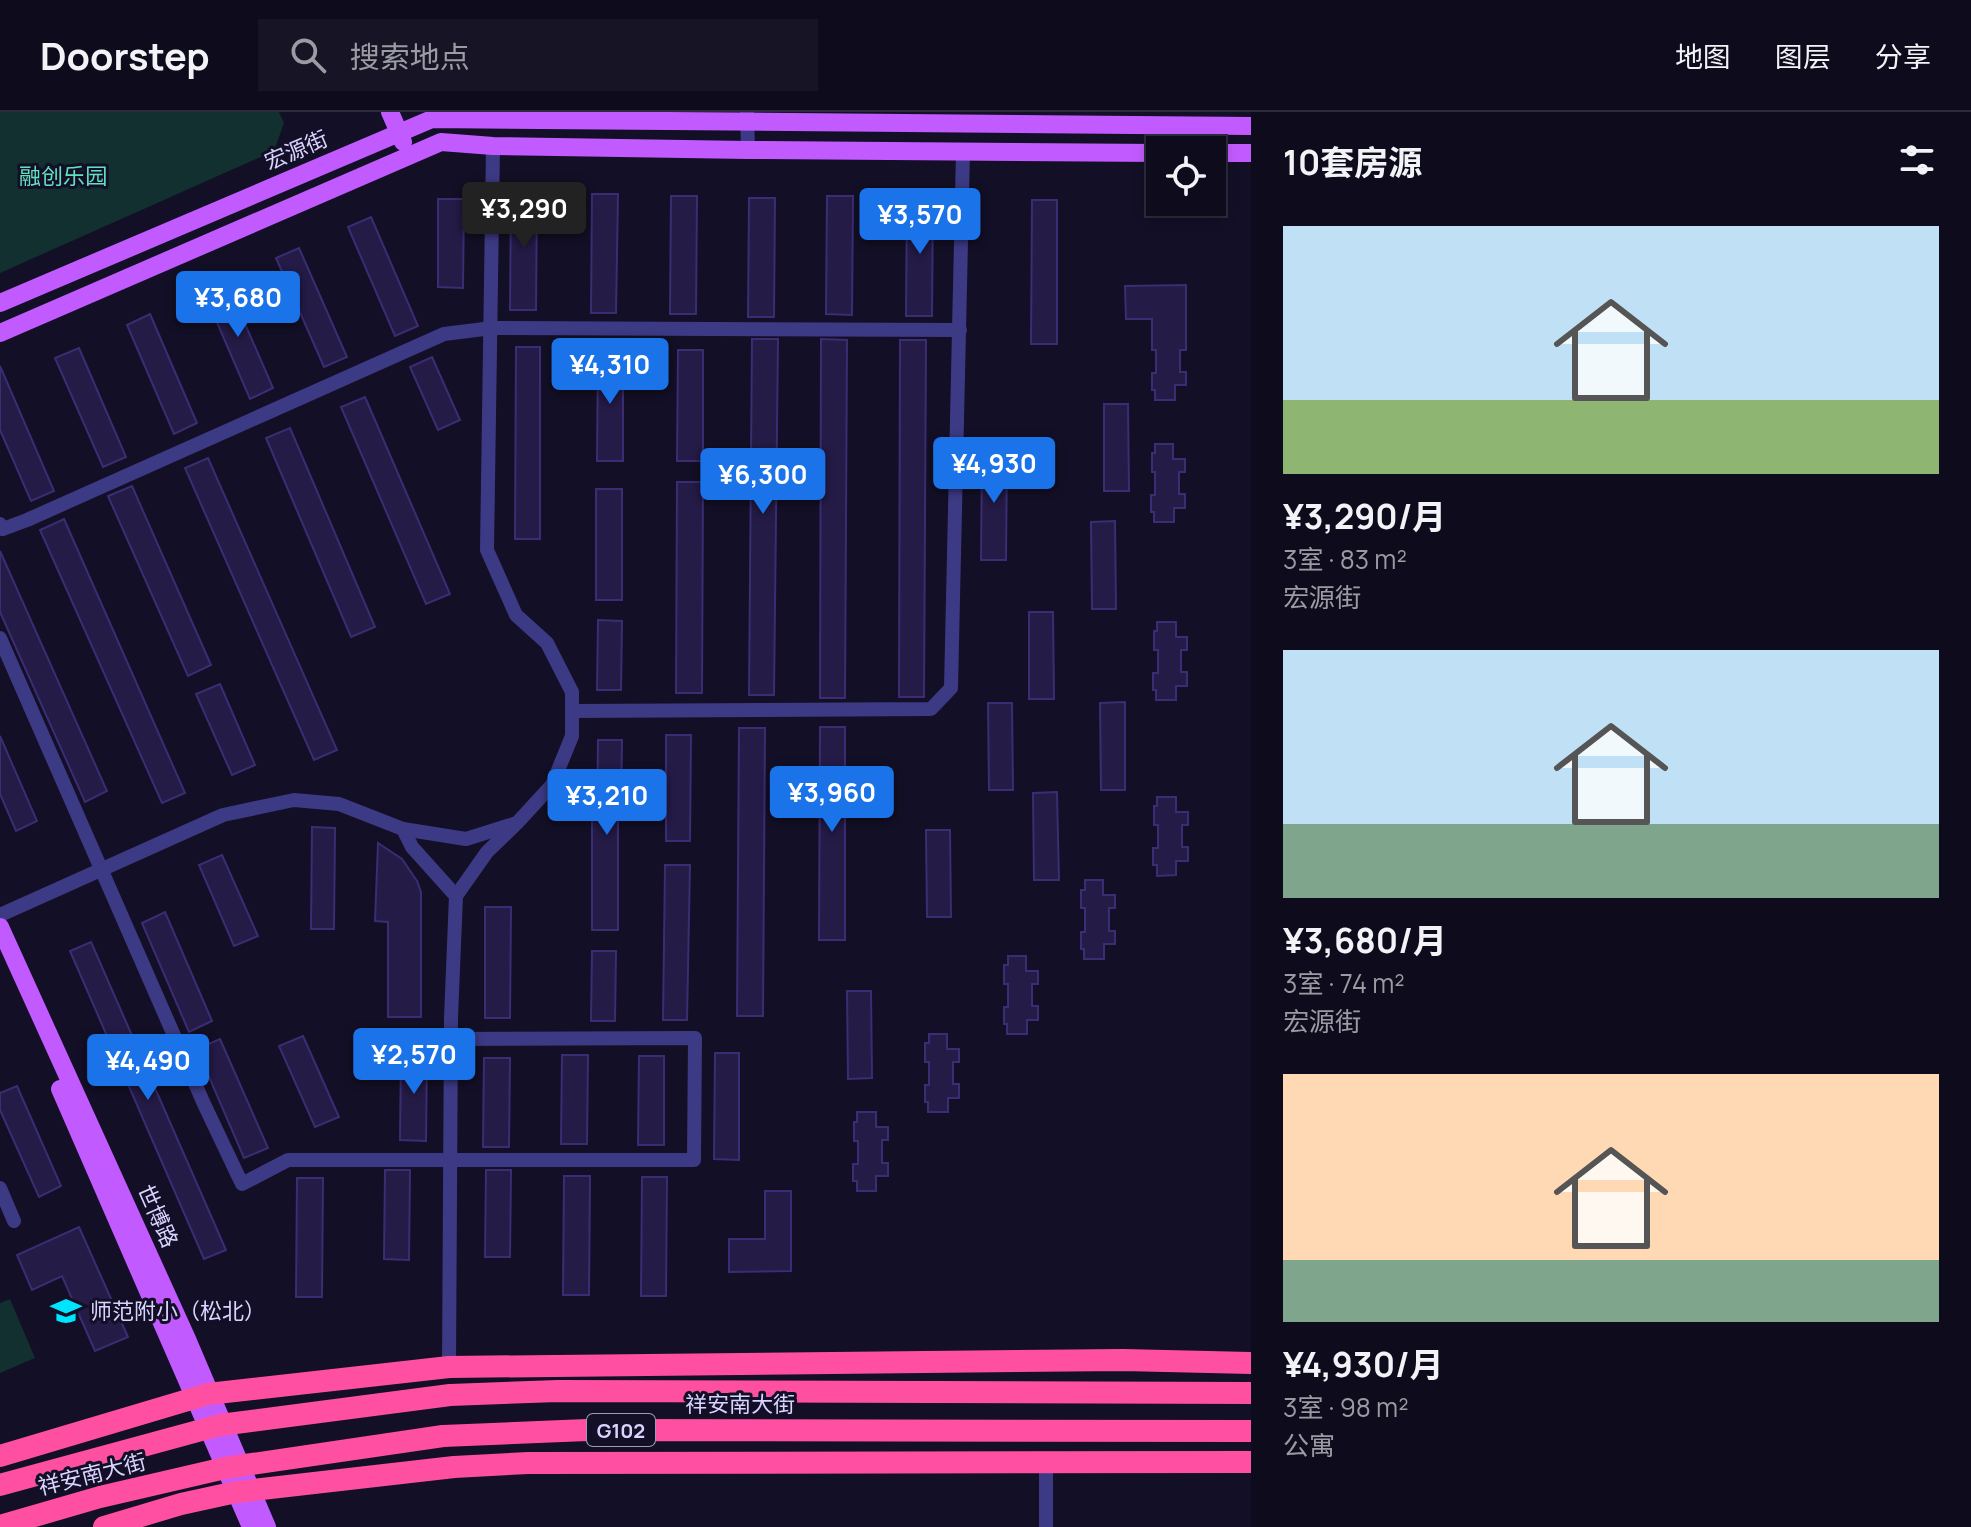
<!DOCTYPE html>
<html lang="zh">
<meta charset="utf-8">
<style>
body{margin:0;font-family:Manrope,"Noto Sans SC",sans-serif;background:#171425;color:#f1f3f6;height:100vh;display:flex;flex-direction:column;font-size:30px;white-space:nowrap}
*{box-sizing:border-box;margin:0}
p{font-size:26px;color:#9b9ba3}
.icon{flex:none;width:44px;height:44px;fill:none;stroke:currentColor;stroke-width:2;stroke-linecap:round;stroke-linejoin:round}
.map{position:relative;flex:1;overflow:hidden}
.sheet{display:flex;flex-direction:column;background:#0e0b1c;width:720px}
.sheet>*{flex:none}
.buttons{position:absolute;left:1146px;top:24px;display:grid;gap:16px}
.buttons a{display:grid;place-items:center;width:80px;height:80px;border-radius:0px;background:#0e0b1c;box-shadow:0 4px 12px #0003,0 0 0 2px #2e2b3b;font-size:40px}
.price{position:absolute;translate:-50% -68px;padding:0 18px;border-radius:8px;background:#1a73e8;color:#fff;font-size:26px;line-height:52px;filter:drop-shadow(0 2px 4px #0008)}
.price::after{content:'';position:absolute;left:50%;top:48px;width:24px;height:18px;margin-left:-12px;background:inherit;clip-path:polygon(0 0,100% 0,50% 100%)}
.price.current{background:#222;color:#fff}
ul{padding:0;list-style:none}
li{display:grid;align-content:center;gap:16px;height:424px;padding:0 32px}
li span{display:grid;place-items:center;height:248px;border-radius:0px;color:#555}
li>.icon{margin-inline-start:auto}
span .icon{width:144px;height:144px;fill:#fffc;stroke-width:1}
li b{font-size:34px}
h2{display:flex;justify-content:space-between;align-items:center;height:96px;padding:0 32px;font-size:34px}
header{display:flex;align-items:center;gap:48px;box-sizing:border-box;height:112px;padding:0 40px;background:#0e0b1c;border-bottom:2px solid #2e2b3b}
header strong{font-size:38px}
nav{display:flex;gap:44px;margin-inline-start:auto;font-size:28px}
.search{width:560px;height:72px;background:#171425;display:flex;align-items:center;gap:20px;box-sizing:border-box;padding:0 28px;border-radius:0px;color:#9b9ba3;font-size:30px}
main{display:flex;flex:1;min-height:0}
.map>svg:first-child{display:block}
.green{fill:#12302f}
.building{fill:#241b47;stroke:#3b2d73;stroke-width:2}
.lines{fill:none;stroke-linecap:round;stroke-linejoin:round}
.minor{stroke:#3d3a85;stroke-width:14}
.major{stroke:#c25bff;stroke-width:18}
.highway{stroke:#ff4fa3;stroke-width:22}
.labels{text-anchor:middle;dominant-baseline:central;stroke-width:6;stroke-linejoin:round;paint-order:stroke}
.shield{fill:#130f26;stroke:#9e99be;stroke-width:2}
.shield-label{font-size:20px;font-weight:bold;fill:#d9d4ff}
.street-label{font-size:22px;fill:#d9d4ff;stroke:#130f26}
.park-label{font-size:22px;fill:#5fe0c0;stroke:#130f26}
.poi-label{font-size:22px;fill:#d9d4ff;stroke:#130f26;text-anchor:start}
</style>
<header>
<strong>Doorstep</strong>
<div class="search"><svg class="icon" aria-label="search" viewBox="0 0 24 24"><circle cx="10" cy="10" r="6"/><path d="M15 15l6 6"/></svg>搜索地点</div>
<nav><a>地图</a><a>图层</a><a>分享</a></nav>
</header>
<main>
<div class="map">
<svg width="1251" height="1415" viewBox="0 0 1251 1415">
<rect width="100%" height="100%" fill="#130f26"/>
<g class="green">
<polygon points="0,0 279,0 284,11 274,39 0,161"/>
<polygon points="10,1187 35,1246 0,1261 0,1191"/>
</g>
<g class="building">
<polygon points="511,79 537,79 536,198 510,198"/>
<polygon points="592,82 618,82 616,201 591,201"/>
<polygon points="671,84 697,84 696,202 670,202"/>
<polygon points="827,84 853,84 852,203 826,202"/>
<polygon points="907,85 933,85 932,204 906,204"/>
<polygon points="749,86 775,86 774,205 748,205"/>
<polygon points="438,87 464,87 463,176 438,175"/>
<polygon points="1032,88 1057,88 1057,232 1031,232"/>
<polygon points="371,105 418,214 395,224 348,115"/>
<polygon points="299,136 347,245 324,255 276,146"/>
<polygon points="226,168 273,276 250,287 203,178"/>
<polygon points="1186,173 1186,238 1180,238 1180,260 1186,260 1186,273 1175,273 1175,288 1155,288 1155,278 1152,278 1152,261 1156,261 1156,238 1152,238 1152,207 1126,207 1125,174"/>
<polygon points="150,202 197,311 174,322 127,213"/>
<polygon points="752,227 778,227 774,583 749,583"/>
<polygon points="821,227 847,228 845,586 820,586"/>
<polygon points="900,228 926,228 924,585 899,585"/>
<polygon points="516,235 540,235 540,427 515,427"/>
<polygon points="79,236 126,345 103,355 55,246"/>
<polygon points="598,238 623,238 623,349 597,349"/>
<polygon points="678,238 703,238 703,349 677,349"/>
<polygon points="432,245 460,308 438,318 410,255"/>
<polygon points="0,254 54,379 31,389 0,318"/>
<polygon points="365,285 450,482 426,492 341,295"/>
<polygon points="1104,292 1128,292 1129,379 1104,379"/>
<polygon points="290,316 375,515 351,525 266,326"/>
<polygon points="1155,332 1173,332 1173,347 1185,347 1185,360 1179,360 1179,382 1185,382 1185,396 1174,396 1174,410 1154,410 1154,400 1151,400 1151,383 1155,383 1155,360 1152,360 1152,341 1155,341"/>
<polygon points="982,338 1007,339 1006,448 981,448"/>
<polygon points="208,346 337,638 314,648 185,356"/>
<polygon points="677,370 703,370 702,581 676,581"/>
<polygon points="132,374 211,553 188,564 108,384"/>
<rect x="596" y="377" width="26" height="111"/>
<polygon points="64,407 185,681 162,691 40,418"/>
<polygon points="1115,409 1116,497 1092,497 1091,410"/>
<polygon points="0,439 107,679 85,690 0,500"/>
<polygon points="1029,500 1053,500 1054,587 1029,587"/>
<polygon points="598,508 622,509 621,578 597,578"/>
<polygon points="1157,510 1176,510 1176,525 1187,525 1187,538 1181,538 1181,560 1187,560 1187,574 1176,574 1176,588 1156,588 1156,578 1153,578 1153,561 1158,561 1158,538 1154,538 1154,519 1157,519"/>
<polygon points="220,572 255,653 232,663 196,582"/>
<polygon points="1125,590 1125,678 1101,678 1100,591"/>
<polygon points="988,591 1012,591 1013,678 989,678"/>
<polygon points="820,615 845,615 845,828 819,828"/>
<polygon points="739,616 765,616 763,904 737,904"/>
<polygon points="666,623 691,623 690,729 666,729"/>
<polygon points="0,624 37,709 16,719 0,682"/>
<polygon points="598,628 622,628 621,698 618,698 618,818 592,818 592,707 597,707"/>
<polygon points="1057,680 1059,768 1034,768 1033,681"/>
<polygon points="1157,685 1176,685 1176,700 1188,700 1188,713 1182,713 1182,735 1188,735 1188,749 1176,749 1176,763 1157,764 1157,753 1153,753 1153,736 1158,736 1158,713 1154,713 1154,694 1157,694"/>
<polygon points="312,715 335,716 334,817 311,817"/>
<polygon points="926,718 950,718 951,805 927,805"/>
<polygon points="378,731 402,747 417,769 421,780 421,905 388,905 388,810 375,809"/>
<polygon points="222,743 258,824 234,834 199,753"/>
<polygon points="665,753 690,753 687,908 663,908"/>
<polygon points="1085,768 1103,768 1103,783 1115,783 1115,796 1109,796 1109,819 1115,819 1115,832 1104,832 1104,847 1084,847 1084,837 1081,837 1081,820 1085,820 1085,796 1081,796 1081,778 1085,778"/>
<polygon points="485,795 511,795 510,906 485,906"/>
<polygon points="165,800 212,909 189,920 142,811"/>
<polygon points="91,830 226,1138 204,1147 70,839"/>
<polygon points="592,839 616,839 615,909 591,909"/>
<polygon points="1008,844 1026,844 1026,859 1038,859 1038,872 1032,872 1032,894 1038,894 1038,908 1027,908 1027,922 1007,922 1007,912 1004,912 1004,895 1008,895 1008,872 1004,872 1004,853 1008,853"/>
<polygon points="847,879 871,879 872,966 848,967"/>
<polygon points="929,922 947,922 947,937 959,937 959,950 953,950 953,972 959,972 959,986 948,986 948,1000 928,1000 928,990 925,990 925,973 929,973 929,950 925,950 925,931 929,931"/>
<polygon points="303,924 339,1005 315,1015 279,934"/>
<polygon points="220,927 268,1036 244,1046 197,937"/>
<polygon points="401,940 427,940 426,1029 400,1028"/>
<polygon points="715,941 739,941 739,1048 714,1047"/>
<polygon points="562,943 588,943 587,1032 561,1032"/>
<polygon points="639,944 664,944 664,1033 638,1033"/>
<polygon points="484,946 510,946 509,1035 483,1035"/>
<polygon points="17,974 61,1074 39,1085 0,998 0,981"/>
<polygon points="857,1000 876,1000 876,1015 888,1015 888,1028 882,1028 882,1051 888,1051 888,1064 876,1064 876,1079 857,1079 857,1069 853,1069 853,1052 858,1052 858,1029 854,1029 854,1010 857,1010"/>
<polygon points="385,1058 410,1058 409,1148 384,1147"/>
<polygon points="486,1058 511,1058 510,1145 485,1145"/>
<polygon points="564,1064 590,1064 589,1183 563,1183"/>
<polygon points="642,1065 667,1065 666,1184 641,1184"/>
<polygon points="297,1066 323,1066 322,1185 296,1185"/>
<polygon points="765,1079 791,1079 791,1159 729,1160 729,1127 765,1127"/>
<polygon points="79,1115 128,1225 95,1239 62,1164 32,1178 17,1143"/>
</g>
<g class="lines">
<g class="minor">
<polyline points="747,0 748,38"/>
<polyline points="0,412 3,417 27,408 444,222 492,216 960,218"/>
<polyline points="0,526 204,992 242,1072 288,1048 694,1048 695,926 451,927"/>
<polyline points="574,599 931,597 951,576 963,40"/>
<polyline points="403,717 412,735 456,784"/>
<polyline points="0,803 223,703 294,688 339,692 403,717 466,727 517,711 552,673 572,624 572,580 547,531 516,503 487,438 493,34"/>
<polyline points="0,1076 14,1109"/>
<polyline points="449,1255 451,906 456,784 487,740 514,714"/>
<polyline points="1046,1415 1046,1352"/>
</g>
<g class="major">
<polyline points="390,0 403,30"/>
<polyline points="1212,41 1251,41"/>
<polyline points="0,191 432,7 1251,14"/>
<polyline points="0,221 441,30 493,34 748,38 1160,41"/>
<polyline points="0,815 187,1227 267,1415"/>
<polyline points="60,977 251,1415"/>
</g>
<g class="highway">
<polyline points="0,1344 208,1282 449,1255 1123,1248 1251,1251"/>
<polyline points="0,1373 220,1313 450,1283 558,1279 1251,1281"/>
<polyline points="0,1414 100,1385 225,1356 443,1324 587,1318 1251,1319"/>
<polyline points="104,1415 181,1392 236,1380 454,1355 528,1351 1251,1350"/>
</g>
</g>
<defs>
<g id="school-bare" transform="scale(2.4)"><path d="M0-5L7-2L0 1L-7-2ZM-4 1L0 2.5L4 1V4Q0 6-4 4Z" fill="#00e5ff" stroke="#130f26" stroke-width="2.5" paint-order="stroke"/></g>
</defs>
<g fill-rule="evenodd">
<use href="#school-bare" x="66" y="1199"/>
</g>
<g class="labels">
<rect class="shield" x="587" y="1302" width="68" height="32" rx="6"/>
<g class="shield-label">
<text x="621" y="1318">G102</text>
</g>
<g class="street-label">
<text transform="translate(296 38) rotate(-23)">宏源街</text>
<text transform="translate(158 1104) rotate(66)">世博路</text>
<text x="740" y="1292">祥安南大街</text>
<text transform="translate(92 1362) rotate(-14)">祥安南大街</text>
</g>
<g class="park-label">
<text x="63" y="64">融创乐园</text>
</g>
<g class="poi-label">
<text x="90" y="1199">师范附小（松北）</text>
</g>
</g>
</svg>
<div class="buttons">
<a><svg class="icon" aria-label="locate" viewBox="0 0 24 24"><circle cx="12" cy="12" r="6"/><path d="M12 2v4M12 18v4M2 12h4M18 12h4"/></svg></a>
</div>
<b class="price current" style="left:524px;top:138px">¥3,290</b>
<b class="price" style="left:920px;top:144px">¥3,570</b>
<b class="price" style="left:238px;top:227px">¥3,680</b>
<b class="price" style="left:610px;top:294px">¥4,310</b>
<b class="price" style="left:994px;top:393px">¥4,930</b>
<b class="price" style="left:763px;top:404px">¥6,300</b>
<b class="price" style="left:832px;top:722px">¥3,960</b>
<b class="price" style="left:607px;top:725px">¥3,210</b>
<b class="price" style="left:414px;top:984px">¥2,570</b>
<b class="price" style="left:148px;top:990px">¥4,490</b>
</div>
<section class="sheet">
<h2>10套房源<svg class="icon" aria-label="filters" viewBox="0 0 24 24"><path d="M4 7h16M4 17h16"/><circle cx="9" cy="7" r="2"/><circle cx="15" cy="17" r="2"/></svg></h2>
<ul>
<li><span style="background:linear-gradient(#bfe0f5 70%,#8fb573 0)"><svg class="icon" aria-label="home" viewBox="0 0 24 24"><path d="M3 11l9-7 9 7M6 9v11h12V9"/></svg></span><div><b>¥3,290/月</b><p>3室 · 83 m²</p><p>宏源街</p></div></li>
<li><span style="background:linear-gradient(#bfe0f5 70%,#7fa58c 0)"><svg class="icon" aria-label="home" viewBox="0 0 24 24"><path d="M3 11l9-7 9 7M6 9v11h12V9"/></svg></span><div><b>¥3,680/月</b><p>3室 · 74 m²</p><p>宏源街</p></div></li>
<li><span style="background:linear-gradient(#ffd9b3 75%,#7fa58c 0)"><svg class="icon" aria-label="home" viewBox="0 0 24 24"><path d="M3 11l9-7 9 7M6 9v11h12V9"/></svg></span><div><b>¥4,930/月</b><p>3室 · 98 m²</p><p>公寓</p></div></li>
</ul>
</section>
</main>
